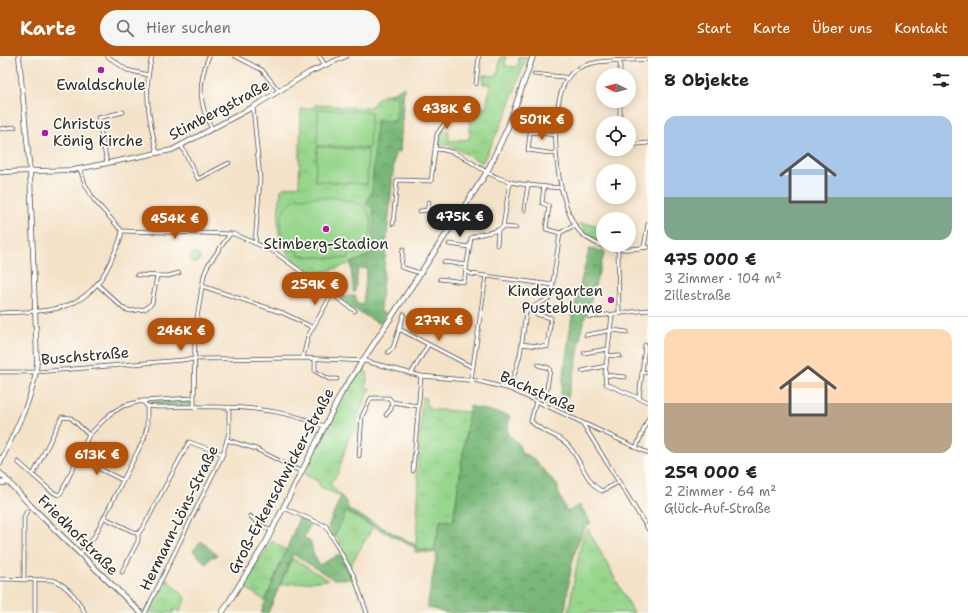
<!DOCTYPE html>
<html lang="de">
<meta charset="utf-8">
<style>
body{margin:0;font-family:"Shantell Sans",sans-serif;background:#f6f6f6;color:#222;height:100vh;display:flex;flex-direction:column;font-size:15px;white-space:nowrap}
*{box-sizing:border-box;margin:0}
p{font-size:13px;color:#767676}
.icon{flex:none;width:22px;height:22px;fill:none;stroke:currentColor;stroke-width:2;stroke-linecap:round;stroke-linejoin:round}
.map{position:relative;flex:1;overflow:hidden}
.drawer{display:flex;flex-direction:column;background:#fff;width:320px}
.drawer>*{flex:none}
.needle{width:26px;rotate:276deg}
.fabs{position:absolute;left:596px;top:12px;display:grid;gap:8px}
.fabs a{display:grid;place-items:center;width:40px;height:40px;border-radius:50%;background:#fff;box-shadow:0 2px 10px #0003;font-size:20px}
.price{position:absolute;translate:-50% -34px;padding:0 9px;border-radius:14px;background:#b45309;color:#fff;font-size:13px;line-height:26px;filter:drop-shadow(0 1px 2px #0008)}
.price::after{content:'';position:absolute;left:50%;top:24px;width:12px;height:9px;margin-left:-6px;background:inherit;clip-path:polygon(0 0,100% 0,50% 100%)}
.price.on{background:#222;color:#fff}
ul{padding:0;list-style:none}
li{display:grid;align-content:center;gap:8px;height:212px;padding:0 16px}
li+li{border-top:1px solid #e0e0e0}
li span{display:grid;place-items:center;height:124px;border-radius:12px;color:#555}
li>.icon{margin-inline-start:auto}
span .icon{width:72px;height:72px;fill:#fffc;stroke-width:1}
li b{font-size:17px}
h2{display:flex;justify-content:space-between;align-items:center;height:48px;padding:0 16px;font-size:17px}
header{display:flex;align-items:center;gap:24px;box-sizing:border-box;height:56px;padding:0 20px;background:#b45309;color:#fff}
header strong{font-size:19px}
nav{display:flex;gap:22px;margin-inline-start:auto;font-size:14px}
.search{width:280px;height:36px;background:#f6f6f6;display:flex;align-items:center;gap:10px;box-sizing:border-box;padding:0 14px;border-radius:22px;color:#767676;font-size:15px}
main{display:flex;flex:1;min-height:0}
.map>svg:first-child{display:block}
.grass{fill:url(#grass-tufts);stroke:#61805c}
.forest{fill:url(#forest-crowns);stroke:#527152}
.park{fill:url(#park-crowns);stroke:#61805c}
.pitch{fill:#97d68c;stroke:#61805c}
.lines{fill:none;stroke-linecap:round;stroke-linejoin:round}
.minor-casing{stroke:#494643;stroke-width:4.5}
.tertiary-casing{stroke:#494643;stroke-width:5.5}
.secondary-casing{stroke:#494643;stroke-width:6}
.minor{stroke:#fff;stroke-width:3}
.tertiary{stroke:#fff;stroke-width:4}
.secondary{stroke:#fff;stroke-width:4.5}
.poi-dot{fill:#b5179e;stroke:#fdfcf7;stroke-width:1.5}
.labels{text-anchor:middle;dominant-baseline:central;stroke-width:3.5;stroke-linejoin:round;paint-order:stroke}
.poi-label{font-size:15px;fill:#2b2b2b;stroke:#fdfcf7}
.street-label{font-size:15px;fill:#2b2b2b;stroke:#fdfcf7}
</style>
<header>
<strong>Karte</strong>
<div class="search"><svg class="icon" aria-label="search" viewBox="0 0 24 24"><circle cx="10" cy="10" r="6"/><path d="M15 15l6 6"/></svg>Hier suchen</div>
<nav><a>Start</a><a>Karte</a><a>Über uns</a><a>Kontakt</a></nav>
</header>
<main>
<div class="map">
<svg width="648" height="557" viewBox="0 0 648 557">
<defs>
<pattern id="grass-tufts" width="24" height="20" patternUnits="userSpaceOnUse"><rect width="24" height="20" fill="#97d68c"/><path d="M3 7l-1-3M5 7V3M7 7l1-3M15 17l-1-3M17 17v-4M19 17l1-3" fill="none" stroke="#82b879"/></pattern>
<pattern id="forest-crowns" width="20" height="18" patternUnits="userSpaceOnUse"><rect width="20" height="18" fill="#79b778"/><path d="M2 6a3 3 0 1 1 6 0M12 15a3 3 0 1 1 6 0" fill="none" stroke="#639563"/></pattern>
<pattern id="park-crowns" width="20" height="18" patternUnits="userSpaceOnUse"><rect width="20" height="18" fill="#97d68c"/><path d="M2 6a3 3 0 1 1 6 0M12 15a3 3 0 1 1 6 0" fill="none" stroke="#82b879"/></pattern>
</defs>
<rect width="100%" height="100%" fill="#fdfcf7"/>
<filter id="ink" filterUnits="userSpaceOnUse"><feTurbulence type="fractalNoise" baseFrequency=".025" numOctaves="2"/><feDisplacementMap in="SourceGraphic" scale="8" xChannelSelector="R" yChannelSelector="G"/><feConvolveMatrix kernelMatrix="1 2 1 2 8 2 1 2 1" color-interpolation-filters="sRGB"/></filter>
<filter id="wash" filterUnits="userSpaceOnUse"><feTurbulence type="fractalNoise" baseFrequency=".012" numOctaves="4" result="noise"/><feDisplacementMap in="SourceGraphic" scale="16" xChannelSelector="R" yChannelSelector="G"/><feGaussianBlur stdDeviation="0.9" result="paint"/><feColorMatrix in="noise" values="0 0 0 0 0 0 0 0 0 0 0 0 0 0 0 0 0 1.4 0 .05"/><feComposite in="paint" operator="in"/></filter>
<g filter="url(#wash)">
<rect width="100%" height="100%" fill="#f4e2c8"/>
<g class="grass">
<polygon points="501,0 506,0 505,10 518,11 519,0 527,0 506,59 482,107 450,89 439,89 442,75 449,75 449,85 469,83 471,65 469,64 469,51 486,52 491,28 483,28 483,19 497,20"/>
<path d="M363 312 368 318 366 330 371 333C362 346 358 358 357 374L348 383 338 418 330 427 341 440 322 432 316 424 305 419C322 381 338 345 363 312Z"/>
<polygon points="422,341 426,342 426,350 429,350 429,353 469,356 453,467 441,463 434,494 418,493 416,489 419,423 417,422"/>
<polygon points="346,456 373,471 350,510 339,492 341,490 336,480 334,481"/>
<polygon points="588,473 634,557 568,557 580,492 583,481"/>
<polygon points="272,485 286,494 265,545 243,530"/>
<polygon points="292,502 328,524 280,529"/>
</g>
<g class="forest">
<polygon points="404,31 400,96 395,96 380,255 386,258 380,268 350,251 336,238 339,236 346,242 348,240 356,240 356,247 363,248 367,212 358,213 355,236 353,236 351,208 369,199 374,163 372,152 366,148 372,135 376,64 395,65 392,41 387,39"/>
<polygon points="589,193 605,195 588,254 582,270 576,310 564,354 561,354 560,343 571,266"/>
<path d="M470 350 510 360 507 377 518 387 522 397 533 402 558 430V436L567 456 580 449 591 467C572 480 568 535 565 557H445L427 551 437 497 415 496V492L346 456 334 481 328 471 341 440 345 444 349 454 416 489 419 493 434 494 441 463 453 466Z"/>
<polygon points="299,462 310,467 304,482 311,486 313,497 319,509 340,498 354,523 333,523 293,498 268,557 261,557"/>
<polygon points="201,485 217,499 215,501 212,500 206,508 193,495"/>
</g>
<g class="park">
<path d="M385 38 398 42 395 65 376 64 372 135 366 148 372 151 374 163 373 181 369 199C357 205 327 218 313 216 309 216 306 212 303 208L300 211 295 207V204C272 185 278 161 281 134L285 131 299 130 301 53 313 52 315 49 367 52C375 50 375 41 385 38Z"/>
<polygon points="579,167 603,170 602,186 591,181"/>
<circle cx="195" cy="202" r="5"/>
<polygon points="191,343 191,349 156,349 155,345"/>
<polygon points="166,522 186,542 179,557 175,553 173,557 150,557"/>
</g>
<g class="pitch">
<polygon points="318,53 371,56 369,92 317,89"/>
<polygon points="317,91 368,94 367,128 315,125"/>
<path d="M318 141C340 142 376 143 371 174 369 182 366 191 361 197L349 198V202H329L298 199 299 195 287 193C278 176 276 148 299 142 305 141 312 142 318 141Z"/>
</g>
</g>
<g filter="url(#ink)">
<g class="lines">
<g class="minor-casing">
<g id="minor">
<polyline points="107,0 127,14 148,19"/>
<path d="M152 0C143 34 149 64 157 97"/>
<path d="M209 0C198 26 198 48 212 73"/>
<polyline points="235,0 262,14 279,35"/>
<polyline points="319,0 325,9"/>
<path d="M648 3C625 6 593 1 574 15 543 39 555 154 582 178 601 195 624 195 648 191"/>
<polyline points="534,18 564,21 567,23"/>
<polyline points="620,19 620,5"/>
<polyline points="476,28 479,0"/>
<polyline points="253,51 260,123 255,187"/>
<polyline points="524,53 558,55"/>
<polyline points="533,53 528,94 556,98"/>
<polyline points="620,67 620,45"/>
<polyline points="0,73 15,71"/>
<polyline points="530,76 556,79"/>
<polyline points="181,89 198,123 229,107"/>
<polyline points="629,89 648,87"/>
<path d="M435 93C463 94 475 113 499 122 518 130 541 130 561 132"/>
<polyline points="107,107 98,62 123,56"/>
<polyline points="544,130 542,147 549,150 546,173 560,177"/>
<polyline points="429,146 427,154 451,170"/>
<polyline points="524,154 528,128"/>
<polyline points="420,155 427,154"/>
<polyline points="393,168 397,124 431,125 437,78 454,54 457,52 462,52"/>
<polyline points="503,171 516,172"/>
<polyline points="122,175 234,178 273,195 355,255"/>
<polyline points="449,188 469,191"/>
<polyline points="497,189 498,175"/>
<polyline points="644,191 648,168"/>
<polyline points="403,193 401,211 420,217"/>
<polyline points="618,194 619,257"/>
<polyline points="444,206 467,209"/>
<polyline points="466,215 471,218 486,220 471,324"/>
<polyline points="137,219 168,220 179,217"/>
<polyline points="486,220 553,229"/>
<path d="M440 223 464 226 471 182C481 175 493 179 503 171L510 126"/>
<polyline points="97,228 124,253 131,255 145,253 152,247 157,220"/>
<polyline points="202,230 283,257 312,271"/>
<path d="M0 257C49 255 86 258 110 207 114 197 121 185 122 175L94 144 85 128 80 113"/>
<polyline points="612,259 605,319 606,328 648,346"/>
<polyline points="589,261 648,254"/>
<polyline points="399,273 472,311"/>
<polyline points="586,279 613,274 627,276"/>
<polyline points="521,288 547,291 551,262 536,258 529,252"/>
<polyline points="388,296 393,292 404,258"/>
<polyline points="584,297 608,293"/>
<polyline points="607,299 620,300"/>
<polyline points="303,302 308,280 332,238"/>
<polyline points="315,303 315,315 329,323 337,323"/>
<polyline points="538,309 549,312 550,314 544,349"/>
<polyline points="582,315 606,310"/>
<polyline points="0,316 37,316 194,303 303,302 365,305 421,320 478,325 510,333 648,397"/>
<polyline points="642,317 645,289"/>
<polyline points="411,318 428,289"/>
<polyline points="605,319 625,321"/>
<path d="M510 333 520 299 526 257C532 248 544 248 551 240L560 177 575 169"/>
<polyline points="639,342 642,317 648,316"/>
<polyline points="142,345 193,342"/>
<path d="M536 345 531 365C540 376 557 378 567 388 580 401 587 429 602 435L619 426"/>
<polyline points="194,351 195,274 204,219 208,209 230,178"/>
<polyline points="386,359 391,353 392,346 418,350"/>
<polyline points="583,368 648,473"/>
<polyline points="227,384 256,393 302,416"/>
<polyline points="636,392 648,363"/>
<polyline points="359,400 362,360 371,342 389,342 392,346"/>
<polyline points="78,402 122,424"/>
<path d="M18 406 51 435 58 439 61 437 89 379 110 358 123 350 142 345 147 350 157 351C215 351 269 347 324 370"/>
<polyline points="413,415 421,320"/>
<polyline points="33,419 62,361 71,362 89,379"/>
<polyline points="284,452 326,470 354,520 367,557"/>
<polyline points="250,460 259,468 272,475"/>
<polyline points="105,462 138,478 138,485 122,516"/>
<polyline points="138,478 144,470 189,386 223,398"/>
<polyline points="80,498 94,481 144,383 147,371 147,350"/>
<path d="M0 523 52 524C67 528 78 544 85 557"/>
<polyline points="24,524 24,461 27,455"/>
<polyline points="35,524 35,557"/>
<polyline points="145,557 223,398 229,376 229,351"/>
</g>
</g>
<g class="tertiary-casing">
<g id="tertiary">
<polyline points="0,116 73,114 172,94 253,51 310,16 346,0"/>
<path d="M0 408C14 374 35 342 37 305L30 116 19 0"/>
</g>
</g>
<g class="secondary-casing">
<g id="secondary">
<polyline points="0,403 3,401"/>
<polyline points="0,417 31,450 141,557"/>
<polyline points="0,427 10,426"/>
<polyline points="222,557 266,486 342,336 487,116 508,71 533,0"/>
</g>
</g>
<use href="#minor" class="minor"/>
<use href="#tertiary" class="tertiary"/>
<use href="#secondary" class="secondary"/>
</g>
</g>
<g class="poi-dot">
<circle cx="101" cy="14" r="4"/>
<circle cx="45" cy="77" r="4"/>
<circle cx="326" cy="173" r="4"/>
<circle cx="611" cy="244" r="4"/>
</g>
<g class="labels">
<g class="poi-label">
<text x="101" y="29">Ewaldschule</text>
<text x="53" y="68" text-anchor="start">Christus<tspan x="53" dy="17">König Kirche</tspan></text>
<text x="326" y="188">Stimberg-Stadion</text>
<text x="603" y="235" text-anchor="end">Kindergarten<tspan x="603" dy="17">Pusteblume</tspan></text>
</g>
<g class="street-label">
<text transform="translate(219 54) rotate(-28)">Stimbergstraße</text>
<text transform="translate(85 300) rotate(-5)">Buschstraße</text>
<text transform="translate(538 336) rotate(24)">Bachstraße</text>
<text transform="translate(281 425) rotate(-62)">Groß-Erkenschwicker-Straße</text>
<text transform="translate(179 462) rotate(-64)">Hermann-Löns-Straße</text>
<text transform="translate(78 479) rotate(45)">Friedhofstraße</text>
</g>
</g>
</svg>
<div class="fabs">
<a><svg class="needle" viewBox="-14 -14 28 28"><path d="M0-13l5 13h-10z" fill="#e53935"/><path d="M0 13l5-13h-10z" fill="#767676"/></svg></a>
<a><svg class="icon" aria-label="locate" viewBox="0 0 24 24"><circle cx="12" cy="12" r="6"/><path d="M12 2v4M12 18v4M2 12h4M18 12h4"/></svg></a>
<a>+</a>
<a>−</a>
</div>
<b class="price" style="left:447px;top:74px">438K €</b>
<b class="price" style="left:542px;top:85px">501K €</b>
<b class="price on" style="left:460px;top:182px">475K €</b>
<b class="price" style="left:175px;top:184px">454K €</b>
<b class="price" style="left:315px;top:250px">259K €</b>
<b class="price" style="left:439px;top:286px">277K €</b>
<b class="price" style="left:181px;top:296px">246K €</b>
<b class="price" style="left:97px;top:420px">613K €</b>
</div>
<section class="drawer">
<h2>8 Objekte<svg class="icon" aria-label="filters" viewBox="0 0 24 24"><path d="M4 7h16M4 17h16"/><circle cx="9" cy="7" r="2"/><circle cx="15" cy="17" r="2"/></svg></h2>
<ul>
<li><span style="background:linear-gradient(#a9c7e8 65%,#7fa58c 0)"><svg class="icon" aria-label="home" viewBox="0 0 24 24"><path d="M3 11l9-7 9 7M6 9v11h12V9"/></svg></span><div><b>475 000 €</b><p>3 Zimmer · 104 m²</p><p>Zillestraße</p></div></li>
<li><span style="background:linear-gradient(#ffd9b3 60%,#b9a48a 0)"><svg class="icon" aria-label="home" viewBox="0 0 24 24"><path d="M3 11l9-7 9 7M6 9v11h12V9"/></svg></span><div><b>259 000 €</b><p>2 Zimmer · 64 m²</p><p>Glück-Auf-Straße</p></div></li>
</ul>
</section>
</main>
